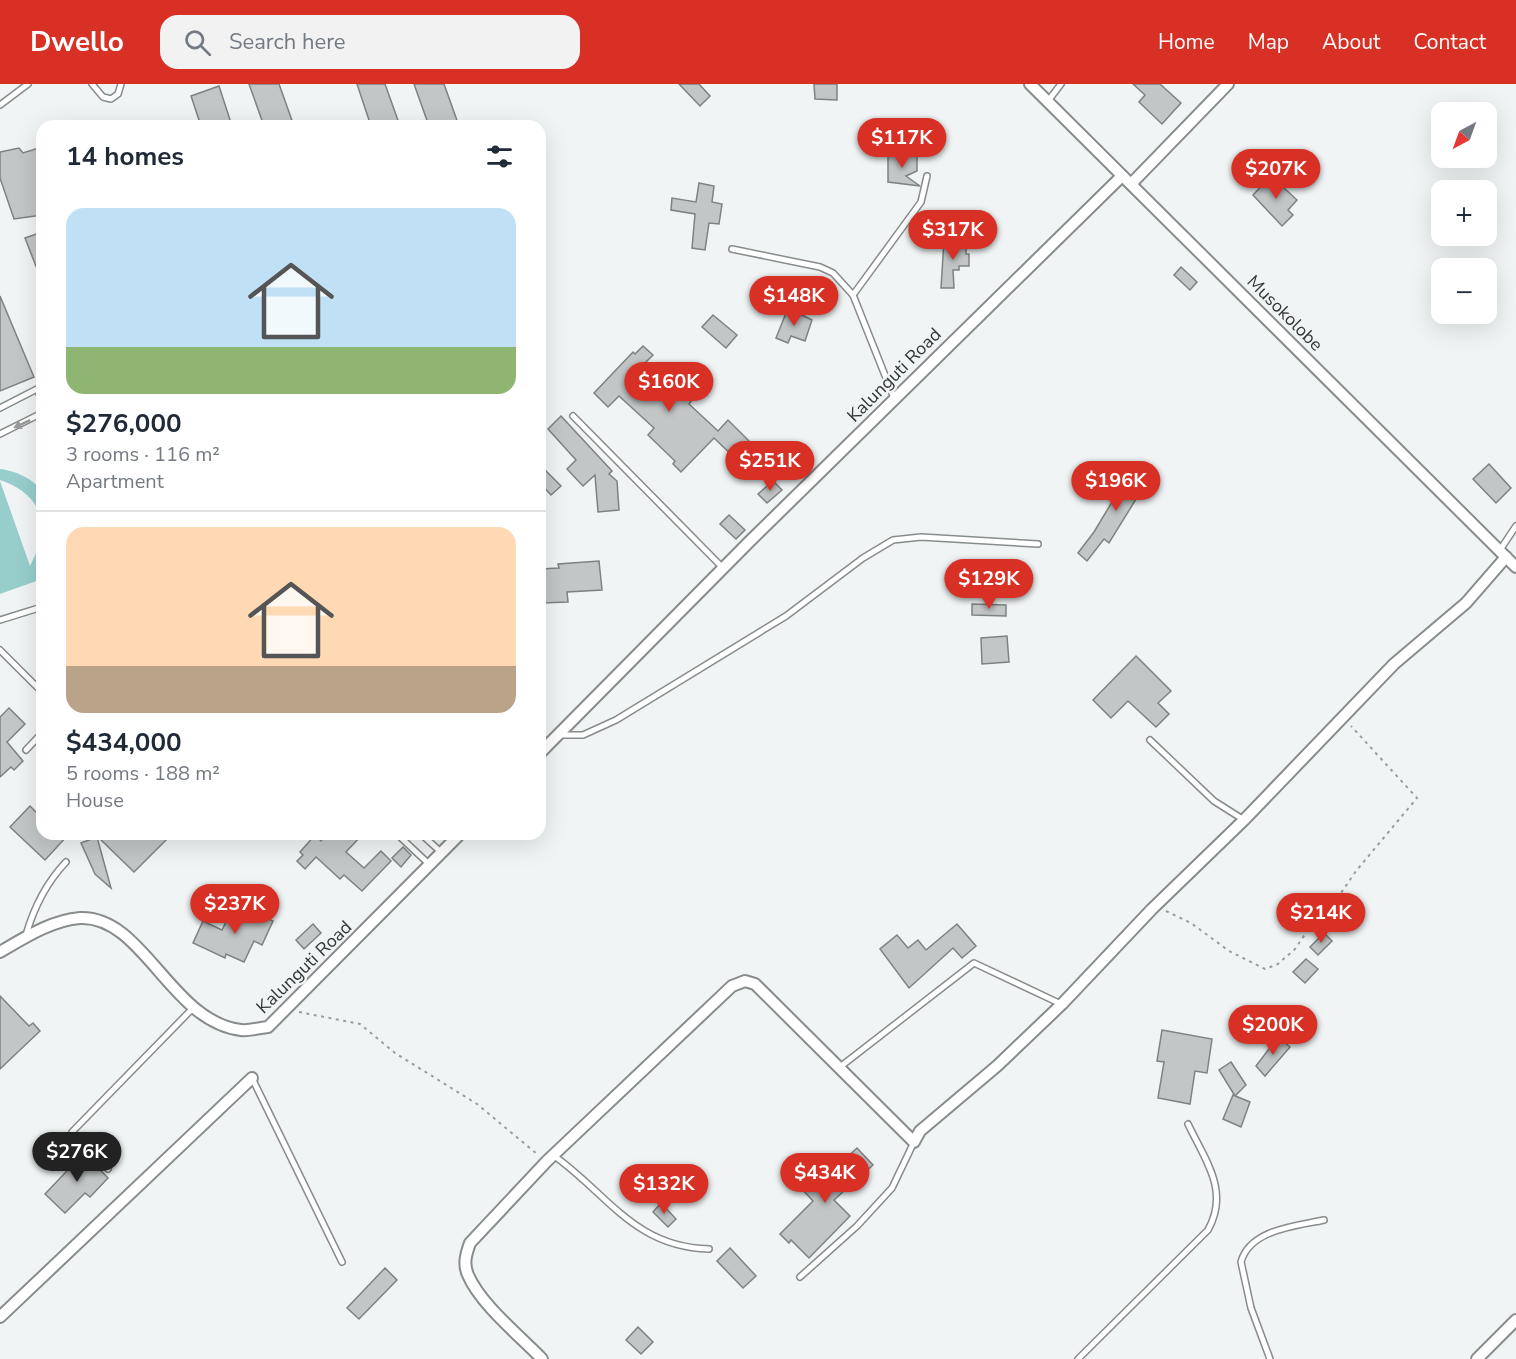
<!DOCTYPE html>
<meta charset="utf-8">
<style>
body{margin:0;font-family:"Nunito Sans",sans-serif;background:#f2f2f3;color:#1f2937;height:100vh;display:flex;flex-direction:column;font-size:22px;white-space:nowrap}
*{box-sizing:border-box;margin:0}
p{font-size:20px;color:#747a83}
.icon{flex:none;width:33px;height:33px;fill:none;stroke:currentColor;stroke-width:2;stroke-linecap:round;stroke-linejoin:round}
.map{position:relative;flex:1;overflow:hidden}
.details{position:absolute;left:36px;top:36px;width:510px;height:720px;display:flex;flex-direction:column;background:#fff;border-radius:18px;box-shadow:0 6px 24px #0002}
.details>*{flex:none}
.needle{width:39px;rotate:221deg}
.tools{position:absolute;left:1431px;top:18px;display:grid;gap:12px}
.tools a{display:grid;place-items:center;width:66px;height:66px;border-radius:12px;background:#fff;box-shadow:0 6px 24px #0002;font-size:30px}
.price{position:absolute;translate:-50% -51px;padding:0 14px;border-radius:21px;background:#d93025;color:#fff;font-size:20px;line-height:39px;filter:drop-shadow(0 2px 3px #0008)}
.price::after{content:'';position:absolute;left:50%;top:36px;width:18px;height:14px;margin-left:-9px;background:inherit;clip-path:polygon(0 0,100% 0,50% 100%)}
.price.selected{background:#222;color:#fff}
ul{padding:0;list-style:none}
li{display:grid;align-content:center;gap:12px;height:318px;padding:0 30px}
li+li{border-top:2px solid #e0e1e3}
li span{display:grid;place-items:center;height:186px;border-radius:18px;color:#555}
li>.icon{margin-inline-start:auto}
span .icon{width:108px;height:108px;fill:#fffc;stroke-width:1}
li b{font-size:26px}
h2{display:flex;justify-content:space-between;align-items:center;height:72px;padding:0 30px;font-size:26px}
header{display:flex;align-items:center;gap:36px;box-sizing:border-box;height:84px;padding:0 30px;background:#d93025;color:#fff}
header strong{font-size:28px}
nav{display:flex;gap:33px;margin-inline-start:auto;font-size:21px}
.search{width:420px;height:54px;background:#f2f2f3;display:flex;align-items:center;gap:15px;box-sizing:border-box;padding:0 21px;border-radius:18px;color:#747a83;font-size:22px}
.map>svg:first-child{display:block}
.green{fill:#97cecc}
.building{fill:#c2c6c6;stroke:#7e8282;stroke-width:1.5}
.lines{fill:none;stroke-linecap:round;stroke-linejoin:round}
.lane-casing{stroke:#888c8c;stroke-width:8}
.street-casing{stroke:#888c8c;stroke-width:14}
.path{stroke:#9b9d9d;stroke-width:2;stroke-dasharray:3 4.5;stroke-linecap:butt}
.lane{stroke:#fff;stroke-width:5}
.street{stroke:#fff;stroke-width:10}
.oneway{fill:#9a9a9a}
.labels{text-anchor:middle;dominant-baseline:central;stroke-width:5;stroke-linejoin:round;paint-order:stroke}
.street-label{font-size:18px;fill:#343535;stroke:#f0f4f4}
</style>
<header>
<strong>Dwello</strong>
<div class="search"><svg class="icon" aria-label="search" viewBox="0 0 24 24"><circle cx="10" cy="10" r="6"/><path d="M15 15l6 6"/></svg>Search here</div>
<nav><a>Home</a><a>Map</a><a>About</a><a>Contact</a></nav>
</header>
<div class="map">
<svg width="1516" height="1275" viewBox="0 0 1516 1275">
<rect width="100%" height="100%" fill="#f0f4f4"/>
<g class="green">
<path d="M0 385C13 386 36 395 42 409 45 416 42 430 42 438 38 416 21 403 0 396Z"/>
<polygon points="0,397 30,482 42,457 42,495 0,510"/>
</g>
<g class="building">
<polygon points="249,0 279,0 294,42 264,42"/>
<polygon points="357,0 385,0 400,42 371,42"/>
<polygon points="414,0 444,0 459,42 429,42"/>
<polygon points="679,0 699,0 710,12 700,22"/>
<polygon points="814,0 837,0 837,16 815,15"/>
<polygon points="1133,0 1160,0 1181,19 1162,40 1139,18 1145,11"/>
<polygon points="219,2 232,42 201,42 191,12"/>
<polygon points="42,63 42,131 14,135 0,94 0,68 19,64 23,69"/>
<polygon points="888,70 917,72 917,87 906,92 920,102 888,98"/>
<polygon points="1271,92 1297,116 1288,126 1293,131 1282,142 1253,111"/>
<polygon points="699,99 714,102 712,118 722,120 719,140 709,139 705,166 692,164 695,130 671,126 672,114 696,118"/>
<polygon points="42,148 42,195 41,195 25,154"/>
<polygon points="944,156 966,156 966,170 969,170 969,182 959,182 959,186 953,186 954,204 941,204"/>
<polygon points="1181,183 1197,198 1190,206 1174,191"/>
<polygon points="0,212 34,293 0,307"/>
<polygon points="788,224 812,236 805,257 791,252 788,259 776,254"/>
<polygon points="713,231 737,251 726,264 702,243"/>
<polygon points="643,262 653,271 645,279 673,305 676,301 692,316 689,320 718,347 728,336 756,364 741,380 714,354 681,388 673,380 675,377 648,351 654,344 619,312 608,323 594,309 633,268 635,270"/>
<polygon points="561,332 612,387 609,390 617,397 619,426 598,428 595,391 583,402 567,385 576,376 548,345"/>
<polygon points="1489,380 1511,404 1496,419 1473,395"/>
<polygon points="540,381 561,402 551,411 540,399"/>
<polygon points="1133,383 1149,394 1109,459 1104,455 1087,477 1078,469 1094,448"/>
<polygon points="773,397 782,406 767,419 758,410"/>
<polygon points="729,431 745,446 736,455 720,440"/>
<polygon points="599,477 602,506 567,508 568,518 541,519 540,485 559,484 558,480"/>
<polygon points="972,520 1006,521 1006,532 972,531"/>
<polygon points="1007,552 1009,578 982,580 981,554"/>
<polygon points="1136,572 1171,607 1158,619 1169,630 1156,643 1128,617 1111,634 1093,616"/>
<polygon points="9,624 25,640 7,658 23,677 14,686 11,683 0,693 0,633"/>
<polygon points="30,722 42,734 42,750 69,750 45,776 10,743"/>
<polygon points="107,750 172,750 134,788 98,753"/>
<polygon points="327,750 363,750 346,768 364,784 381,767 391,777 362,807 344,791 340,795 316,773 305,785 297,777 303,771 300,768 315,751 321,757"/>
<polygon points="97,753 111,804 95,790 81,759"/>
<polygon points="403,763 411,771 401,783 392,774"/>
<polygon points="243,823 273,837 262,861 254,857 244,878 226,870 225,874 193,859 203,837 222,846 228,834 236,838"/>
<polygon points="313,840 321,849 304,865 296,856"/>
<polygon points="957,840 976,862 962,874 953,864 909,904 880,865 897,851 908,864 918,856 926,866"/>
<polygon points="1324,849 1332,857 1318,871 1310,863"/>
<polygon points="1306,875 1318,885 1305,899 1293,888"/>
<polygon points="0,912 29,942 33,939 40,947 0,985"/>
<polygon points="1162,946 1212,955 1207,989 1195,987 1190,1020 1158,1014 1164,978 1157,977"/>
<polygon points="1278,953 1290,963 1265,992 1256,982"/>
<polygon points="1231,978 1246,1001 1235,1012 1219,986"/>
<polygon points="1233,1011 1250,1018 1241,1043 1223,1035"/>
<polygon points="857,1064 873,1081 834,1116 850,1132 809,1174 791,1156 789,1159 780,1150 813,1117 799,1102 822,1082 829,1090"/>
<polygon points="84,1069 108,1094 90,1113 85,1109 65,1129 45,1110"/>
<polygon points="661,1119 676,1135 668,1143 653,1128"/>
<polygon points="730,1164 756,1192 743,1204 717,1177"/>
<polygon points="385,1184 397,1196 359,1235 347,1224"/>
<polygon points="638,1243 653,1258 641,1270 626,1256"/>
</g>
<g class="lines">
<g class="lane-casing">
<g id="lane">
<polyline points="92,0 103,13 111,15 118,10 121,0"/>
<polyline points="1048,17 1061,0"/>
<polyline points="0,21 28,0"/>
<polyline points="732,165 820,183 833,189 853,211 894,314"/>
<polyline points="853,211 921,118 927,92"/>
<polyline points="0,324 37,305 42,316"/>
<polyline points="573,332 723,484"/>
<polyline points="0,350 42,329"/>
<polyline points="1500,466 1516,442"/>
<polyline points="0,536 42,523"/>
<polyline points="0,566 42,608"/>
<polyline points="560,651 583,651 616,636 786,532 863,474 893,456 921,453 1038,460"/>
<polyline points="1150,656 1214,717 1244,736"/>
<polyline points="26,666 42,649"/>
<polyline points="397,750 430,781"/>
<polyline points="421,750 442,769"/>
<path d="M26 851C34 823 46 799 66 778"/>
<polyline points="840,983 974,879 1061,920"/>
<polyline points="252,994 342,1178"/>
<path d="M553 1071C608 1110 634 1163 709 1165"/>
<polyline points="108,1085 72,1048 193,924"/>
<polyline points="800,1193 857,1142 892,1104 914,1058"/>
<path d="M1078 1275 1208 1146C1230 1107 1205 1076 1188 1040"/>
<path d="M1270 1275 1251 1224 1241 1178C1250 1145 1297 1142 1324 1136"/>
</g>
</g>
<g class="street-casing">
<g id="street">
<polyline points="1030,0 1516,483"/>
<polyline points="1131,100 1228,0"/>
<polyline points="540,669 749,458 1122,92"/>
<path d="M0 868C24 854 52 836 80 834 143 831 171 938 241 946 249 947 259 944 268 943L460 750"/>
<polyline points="0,1233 252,994"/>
<path d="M542 1275C520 1252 481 1221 468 1191 463 1180 466 1170 470 1159L547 1077 732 902 745 897 755 900 914 1058 920 1047 997 982 1062 920 1152 825 1244 736 1394 580 1466 519 1506 473"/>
<polyline points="1477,1275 1516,1236"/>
</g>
</g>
<g class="path">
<polyline points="1166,827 1191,839 1229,867 1265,885 1278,880 1295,865 1312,840 1339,812 1356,787 1417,714 1351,642"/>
<polyline points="299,928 360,940 395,969 477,1020 537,1070"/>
</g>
<use href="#lane" class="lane"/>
<use href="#street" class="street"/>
</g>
<defs><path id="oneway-solid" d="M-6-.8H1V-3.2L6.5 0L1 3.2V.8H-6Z" transform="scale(1.5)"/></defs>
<use class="oneway" href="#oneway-solid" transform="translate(22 340) rotate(155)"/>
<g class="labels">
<g class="street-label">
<text transform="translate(1285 229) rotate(45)">Musokolobe</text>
<text transform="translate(894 291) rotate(-45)">Kalunguti Road</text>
<text transform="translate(304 883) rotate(-44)">Kalunguti Road</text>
</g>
</g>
</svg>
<div class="tools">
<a><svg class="needle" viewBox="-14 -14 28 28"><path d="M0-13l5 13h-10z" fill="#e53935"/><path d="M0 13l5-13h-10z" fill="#747a83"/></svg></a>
<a>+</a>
<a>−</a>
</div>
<b class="price" style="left:902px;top:85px">$117K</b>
<b class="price" style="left:1276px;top:116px">$207K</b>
<b class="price" style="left:953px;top:177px">$317K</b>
<b class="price" style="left:794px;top:243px">$148K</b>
<b class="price" style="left:669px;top:329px">$160K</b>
<b class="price" style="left:770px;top:408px">$251K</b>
<b class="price" style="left:1116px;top:428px">$196K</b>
<b class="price" style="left:989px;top:526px">$129K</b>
<b class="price" style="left:235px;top:851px">$237K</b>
<b class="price" style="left:1321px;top:860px">$214K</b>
<b class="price" style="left:1273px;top:972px">$200K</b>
<b class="price selected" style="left:77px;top:1099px">$276K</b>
<b class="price" style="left:825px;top:1120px">$434K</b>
<b class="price" style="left:664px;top:1131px">$132K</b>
<section class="details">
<h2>14 homes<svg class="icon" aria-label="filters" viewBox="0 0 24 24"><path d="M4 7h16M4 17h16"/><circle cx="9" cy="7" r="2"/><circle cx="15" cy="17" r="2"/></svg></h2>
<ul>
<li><span style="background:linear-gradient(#bfe0f5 75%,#8fb573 0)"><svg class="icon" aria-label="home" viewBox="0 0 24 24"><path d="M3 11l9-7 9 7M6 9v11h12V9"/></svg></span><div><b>$276,000</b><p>3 rooms · 116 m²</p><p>Apartment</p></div></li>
<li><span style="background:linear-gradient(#ffd9b3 75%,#b9a48a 0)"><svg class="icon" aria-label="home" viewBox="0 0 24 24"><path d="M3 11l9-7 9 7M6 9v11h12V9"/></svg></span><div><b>$434,000</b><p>5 rooms · 188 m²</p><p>House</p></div></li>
</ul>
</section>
</div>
